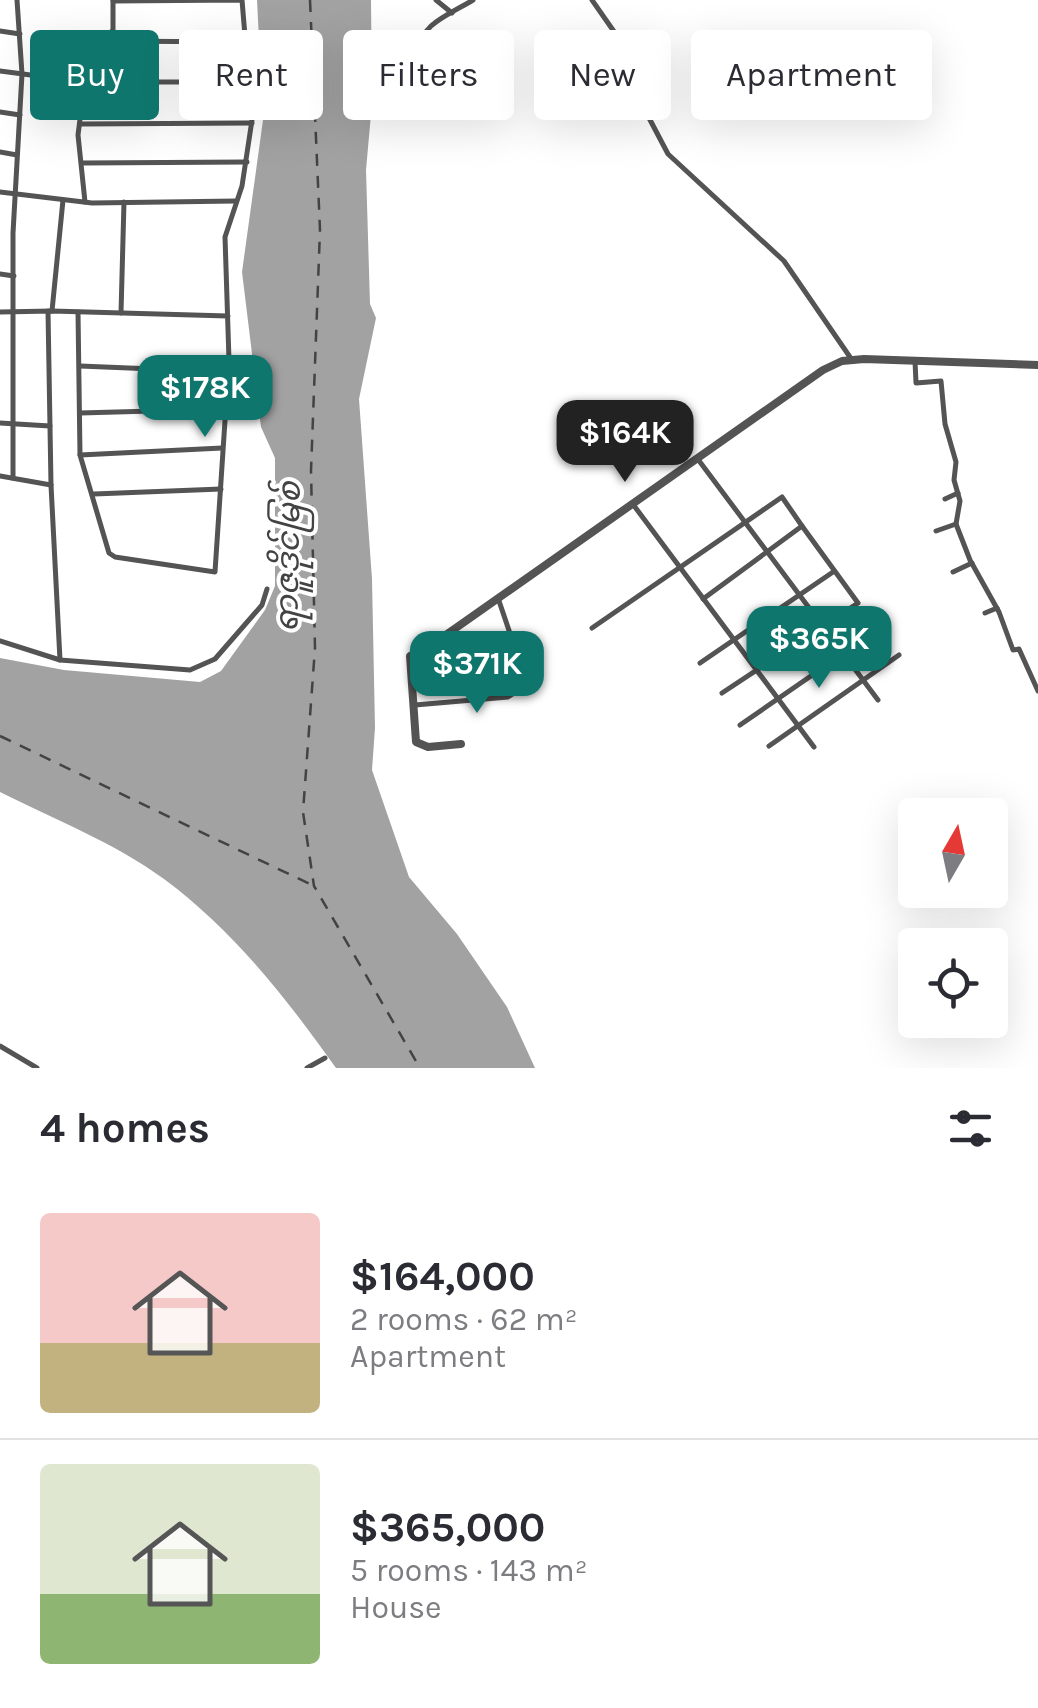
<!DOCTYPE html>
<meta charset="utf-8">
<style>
body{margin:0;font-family:Karla,"Noto Sans Myanmar",sans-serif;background:#f2f2f3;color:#2b2b33;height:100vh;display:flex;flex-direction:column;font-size:38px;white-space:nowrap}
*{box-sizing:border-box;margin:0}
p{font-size:32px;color:#7c7c81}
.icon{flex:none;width:55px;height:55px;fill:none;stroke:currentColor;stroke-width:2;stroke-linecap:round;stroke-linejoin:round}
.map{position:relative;height:1068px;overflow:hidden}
.sheet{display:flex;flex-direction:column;background:#fff;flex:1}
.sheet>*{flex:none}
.banner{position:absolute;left:30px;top:30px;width:980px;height:90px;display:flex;gap:20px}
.needle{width:65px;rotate:9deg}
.tools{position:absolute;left:898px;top:798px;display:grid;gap:20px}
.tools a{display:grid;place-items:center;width:110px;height:110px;border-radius:10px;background:#fff;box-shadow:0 10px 40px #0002;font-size:50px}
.price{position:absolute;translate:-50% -85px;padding:0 22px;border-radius:20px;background:#0f766e;color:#fff;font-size:32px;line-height:65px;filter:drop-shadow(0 2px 5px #0008)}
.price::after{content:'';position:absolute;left:50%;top:60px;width:30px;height:22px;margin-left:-15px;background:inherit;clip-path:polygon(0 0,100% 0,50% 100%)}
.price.on{background:#222;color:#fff}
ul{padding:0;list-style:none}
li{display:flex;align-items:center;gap:30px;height:250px;padding:0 40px}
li+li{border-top:2px solid #e1e1e2}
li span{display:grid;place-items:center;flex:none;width:280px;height:200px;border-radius:10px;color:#555}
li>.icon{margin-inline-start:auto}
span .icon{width:120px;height:120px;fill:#fffc;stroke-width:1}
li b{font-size:42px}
h2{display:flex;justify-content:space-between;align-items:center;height:120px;padding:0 40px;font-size:42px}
.tag{padding:0 35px;border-radius:10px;background:#fff;box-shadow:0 10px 40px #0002;font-size:35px;line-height:90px}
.tag.on{background:#0f766e;color:#fff}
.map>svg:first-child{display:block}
.water{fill:#a2a2a2}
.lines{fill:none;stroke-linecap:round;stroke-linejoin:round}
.ferry{stroke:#434343;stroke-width:2.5;stroke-dasharray:12 10;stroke-linecap:butt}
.minor{stroke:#545454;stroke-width:5}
.tertiary{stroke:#545454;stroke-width:8}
.labels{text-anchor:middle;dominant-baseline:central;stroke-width:8;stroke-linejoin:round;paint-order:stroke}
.water-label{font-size:32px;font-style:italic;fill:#434343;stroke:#fff}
</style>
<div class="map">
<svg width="1038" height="1068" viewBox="0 0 1038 1068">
<rect width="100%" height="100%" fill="#fff"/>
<path class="water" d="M257 0H371L372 103 366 170 370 304 376 318 359 399 372 579 375 728 372 770 409 877 457 934 507 1007 535 1068H336C287 999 233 930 164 879 115 843 54 819 0 792V658L64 670 200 682 221 671 265 610 275 586V458L261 427 242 272 263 120Z"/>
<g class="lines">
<g class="ferry">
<polyline points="310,0 320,230 311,471 315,648 303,812 314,886 420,1068"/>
<polyline points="0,736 314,886"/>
</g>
<g class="minor">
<polyline points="436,0 452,13"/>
<polyline points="592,0 615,33 638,97 668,154 784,261 852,360"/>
<polyline points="0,31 20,34"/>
<polyline points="105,41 245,42"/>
<polyline points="0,71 84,82 250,82"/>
<path d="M405 103C409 77 411 45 431 26 442 16 460 8 473 0"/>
<polyline points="0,112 20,115"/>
<polyline points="80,124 252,123"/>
<polyline points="0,152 17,155"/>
<polyline points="83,163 247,162"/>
<polyline points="0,192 92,203 236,201"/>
<polyline points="85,202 78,135 87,64 90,54 113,30 113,1"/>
<polyline points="0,274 14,276"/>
<polyline points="48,311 51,485 60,660"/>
<polyline points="52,311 63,200"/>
<polyline points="0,312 52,311 228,316"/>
<polyline points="78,312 80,455 109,553 115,557 215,572 229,360 225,237 242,186 252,120 242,0 113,1"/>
<polyline points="121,313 124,202"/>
<polyline points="915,361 916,383 941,381 945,424 956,462 954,480 960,501 956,524 970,560 999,612 1013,650 1019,649 1038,691"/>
<polyline points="80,366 227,372"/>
<polyline points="80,413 225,409"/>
<polyline points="0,423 50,426"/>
<polyline points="80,455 222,448"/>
<polyline points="697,458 878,700"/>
<polyline points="0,476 51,485"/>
<polyline points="13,478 13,233 22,74 17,0"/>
<polyline points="94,494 221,489"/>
<polyline points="945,499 958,493"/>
<polyline points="632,503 814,747"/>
<polyline points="936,531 956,524"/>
<polyline points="953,572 972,563"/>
<polyline points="703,599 802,526 858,603 722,693"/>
<polyline points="985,613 997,608"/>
<polyline points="592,628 782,497 802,526"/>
<polyline points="0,641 60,660 190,670 215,659 262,605 267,589"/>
<polyline points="700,663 833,572"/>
<polyline points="415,705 508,697 522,688 518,657 498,598"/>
<polyline points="740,725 879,629"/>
<polyline points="769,746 899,655"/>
<polyline points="0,1046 37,1068"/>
<polyline points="307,1068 325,1058"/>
</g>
<polyline class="tertiary" points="461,744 428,747 416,742 410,656 433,644 823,370 842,361 864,359 1038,365"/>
</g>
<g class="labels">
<g class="water-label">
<text transform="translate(288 557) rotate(-89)">ရာဇူဒိုင်မြစ်</text>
</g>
</g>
</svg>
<div class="tools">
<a><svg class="needle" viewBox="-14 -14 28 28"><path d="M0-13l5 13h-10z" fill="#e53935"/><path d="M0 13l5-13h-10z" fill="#7c7c81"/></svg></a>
<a><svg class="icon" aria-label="locate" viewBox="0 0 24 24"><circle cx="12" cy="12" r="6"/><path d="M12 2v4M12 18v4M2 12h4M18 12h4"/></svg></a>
</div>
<b class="price" style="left:205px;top:440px">$178K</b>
<b class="price on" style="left:625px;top:485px">$164K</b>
<b class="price" style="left:819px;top:691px">$365K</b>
<b class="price" style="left:477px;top:716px">$371K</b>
<div class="banner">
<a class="tag on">Buy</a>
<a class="tag">Rent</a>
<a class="tag">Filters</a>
<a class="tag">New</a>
<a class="tag">Apartment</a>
</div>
</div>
<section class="sheet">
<h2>4 homes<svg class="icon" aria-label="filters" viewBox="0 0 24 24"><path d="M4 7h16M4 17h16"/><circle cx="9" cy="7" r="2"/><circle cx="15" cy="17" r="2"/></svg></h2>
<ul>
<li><span style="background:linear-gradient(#f6c9c9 65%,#c2b280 0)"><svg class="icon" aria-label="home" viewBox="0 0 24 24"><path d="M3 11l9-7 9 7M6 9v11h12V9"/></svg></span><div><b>$164,000</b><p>2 rooms · 62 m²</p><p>Apartment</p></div></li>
<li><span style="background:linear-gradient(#dfe7d0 65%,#8fb573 0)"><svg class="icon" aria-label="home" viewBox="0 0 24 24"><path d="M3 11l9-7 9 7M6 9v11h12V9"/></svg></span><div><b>$365,000</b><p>5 rooms · 143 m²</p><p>House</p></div></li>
</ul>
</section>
